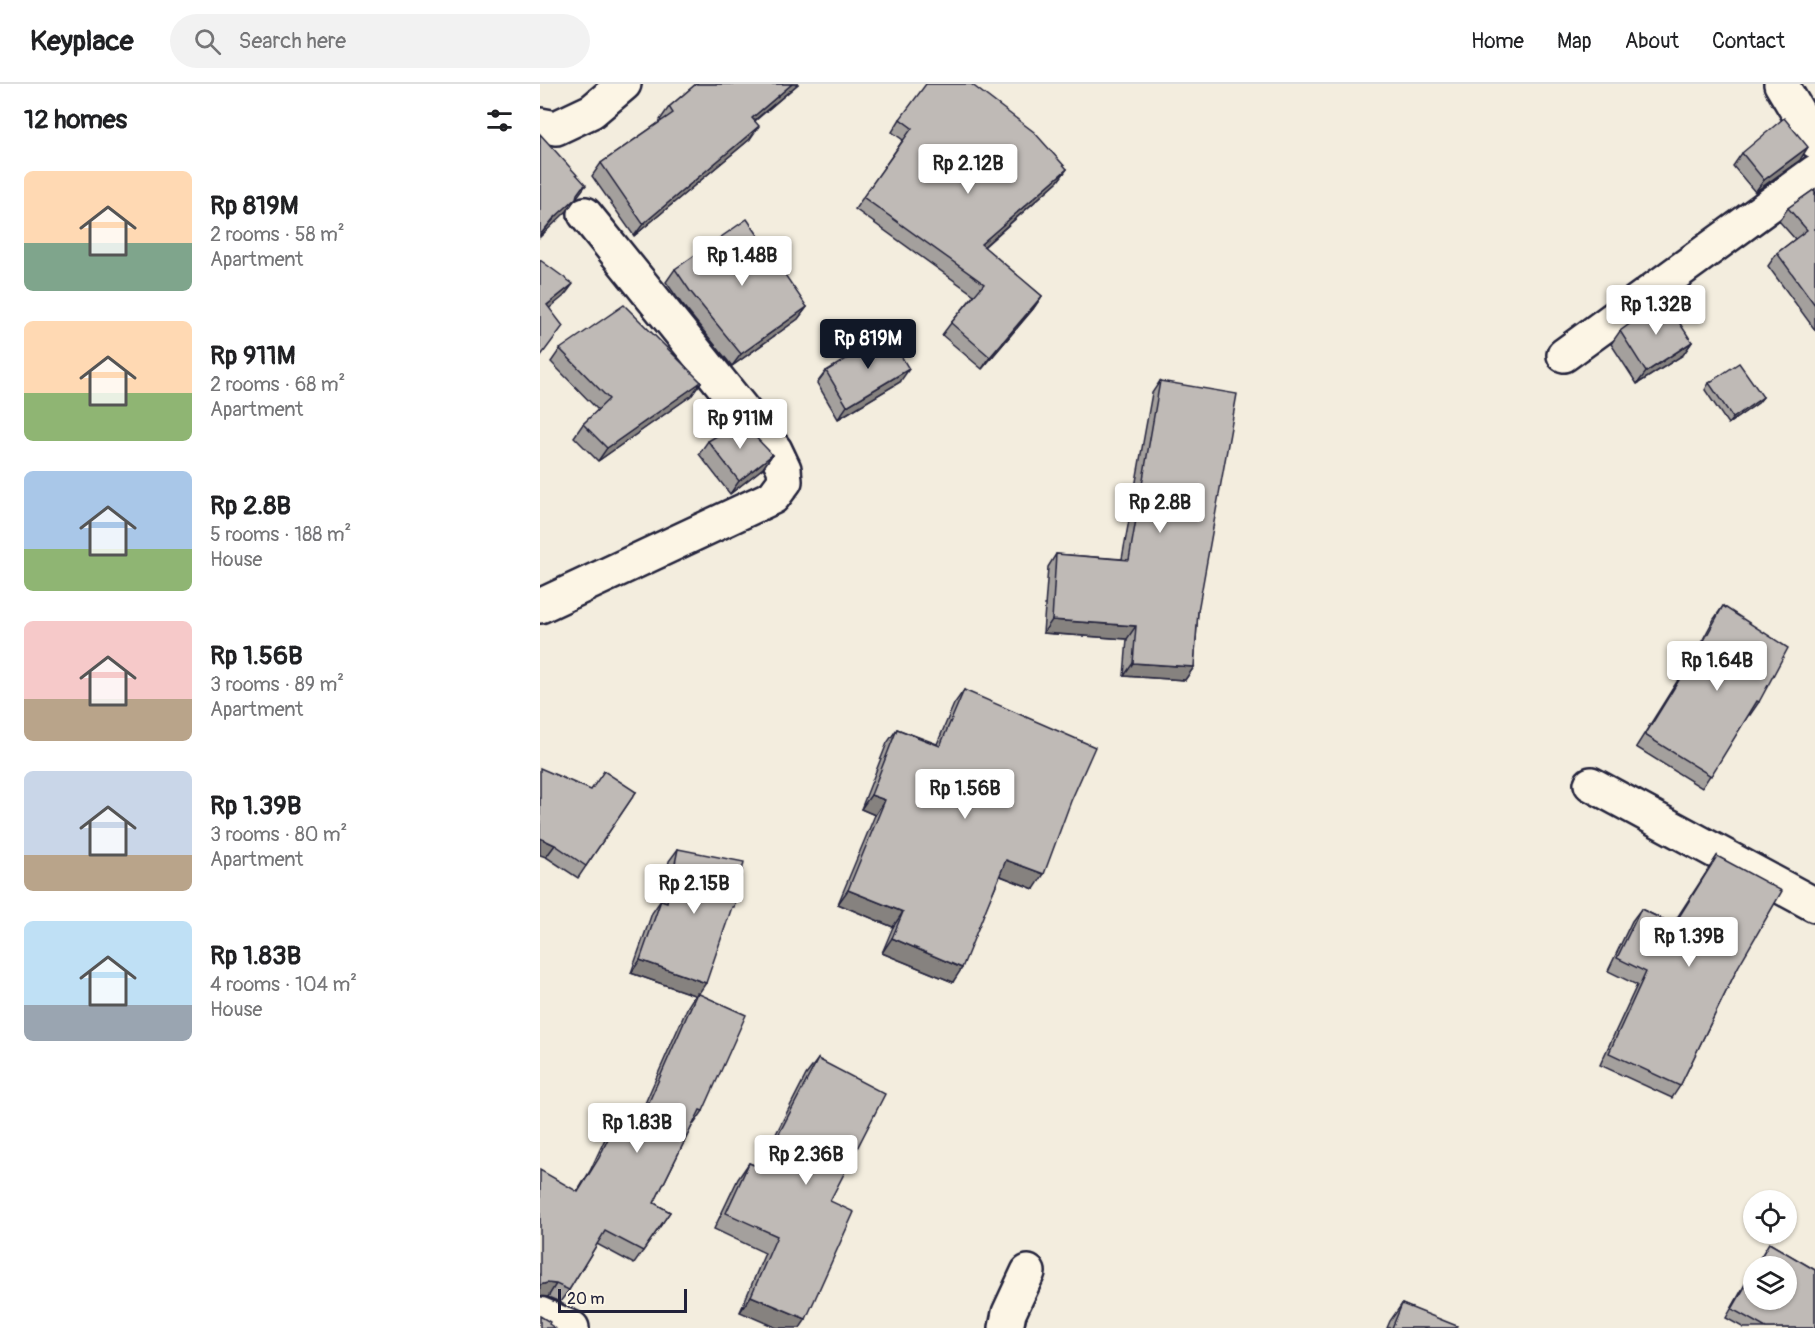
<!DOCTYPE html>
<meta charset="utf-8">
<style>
body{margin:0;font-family:Pangolin,sans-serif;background:#f2f2f2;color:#202124;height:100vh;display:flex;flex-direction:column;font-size:22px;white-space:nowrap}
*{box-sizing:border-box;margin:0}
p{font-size:20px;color:#757577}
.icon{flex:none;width:33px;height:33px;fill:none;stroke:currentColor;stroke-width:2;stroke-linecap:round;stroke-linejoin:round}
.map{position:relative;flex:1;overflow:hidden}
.side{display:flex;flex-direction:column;background:#fff;width:540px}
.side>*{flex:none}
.tools{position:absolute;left:1203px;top:1106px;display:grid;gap:12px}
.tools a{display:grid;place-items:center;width:54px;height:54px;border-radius:50%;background:#fff;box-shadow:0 2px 4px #0004;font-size:30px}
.scale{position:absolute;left:18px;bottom:15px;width:129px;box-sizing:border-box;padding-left:6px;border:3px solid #22223b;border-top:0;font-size:16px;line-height:21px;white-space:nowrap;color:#22223b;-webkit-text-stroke:4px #fcf5e5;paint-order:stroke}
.price{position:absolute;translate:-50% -51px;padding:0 14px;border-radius:6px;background:#fff;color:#222;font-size:20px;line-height:39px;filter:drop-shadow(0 2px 3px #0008)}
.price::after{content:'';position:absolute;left:50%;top:36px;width:18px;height:14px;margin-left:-9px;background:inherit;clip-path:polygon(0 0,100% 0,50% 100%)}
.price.active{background:#111827;color:#fff}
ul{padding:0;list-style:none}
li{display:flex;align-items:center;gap:18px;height:150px;padding:0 24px}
li span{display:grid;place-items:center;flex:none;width:168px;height:120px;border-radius:9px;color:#555}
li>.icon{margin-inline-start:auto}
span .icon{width:72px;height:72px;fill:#fffc;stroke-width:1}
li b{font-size:26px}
h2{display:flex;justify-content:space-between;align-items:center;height:72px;padding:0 24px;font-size:26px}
header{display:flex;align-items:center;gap:36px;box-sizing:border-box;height:84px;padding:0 30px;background:#fff;border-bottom:2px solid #e0e0e0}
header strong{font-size:28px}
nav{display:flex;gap:33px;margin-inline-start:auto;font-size:21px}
.search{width:420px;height:54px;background:#f2f2f2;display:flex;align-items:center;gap:15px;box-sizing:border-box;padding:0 21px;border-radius:33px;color:#757577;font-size:22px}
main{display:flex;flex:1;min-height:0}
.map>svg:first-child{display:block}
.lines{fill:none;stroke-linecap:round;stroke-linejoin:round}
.minor-casing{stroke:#22223b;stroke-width:38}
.minor{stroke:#fcf5e5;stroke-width:33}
.wall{fill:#a4a09d;stroke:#22223b;stroke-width:1.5}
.shaded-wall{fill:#86827f;stroke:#22223b;stroke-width:1.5}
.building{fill:#bfbab6;stroke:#22223b;stroke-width:1.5}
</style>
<header>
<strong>Keyplace</strong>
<div class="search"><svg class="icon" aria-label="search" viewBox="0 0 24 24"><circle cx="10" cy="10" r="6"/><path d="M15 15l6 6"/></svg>Search here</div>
<nav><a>Home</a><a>Map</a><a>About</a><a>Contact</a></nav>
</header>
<main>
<section class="side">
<h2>12 homes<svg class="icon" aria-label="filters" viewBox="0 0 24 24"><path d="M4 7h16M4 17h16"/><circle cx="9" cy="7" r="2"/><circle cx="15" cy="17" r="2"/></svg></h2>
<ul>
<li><span style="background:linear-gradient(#ffd9b3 60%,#7fa58c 0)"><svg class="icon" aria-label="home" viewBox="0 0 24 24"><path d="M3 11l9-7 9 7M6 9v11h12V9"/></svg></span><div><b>Rp 819M</b><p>2 rooms · 58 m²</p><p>Apartment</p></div></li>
<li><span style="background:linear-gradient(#ffd9b3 60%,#8fb573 0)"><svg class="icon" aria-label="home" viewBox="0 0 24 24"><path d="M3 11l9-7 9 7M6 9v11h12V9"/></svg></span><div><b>Rp 911M</b><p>2 rooms · 68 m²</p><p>Apartment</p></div></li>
<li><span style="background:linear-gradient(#a9c7e8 65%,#8fb573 0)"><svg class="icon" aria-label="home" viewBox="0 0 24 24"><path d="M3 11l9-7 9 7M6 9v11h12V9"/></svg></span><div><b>Rp 2.8B</b><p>5 rooms · 188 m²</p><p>House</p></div></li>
<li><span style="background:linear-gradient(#f6c9c9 65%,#b9a48a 0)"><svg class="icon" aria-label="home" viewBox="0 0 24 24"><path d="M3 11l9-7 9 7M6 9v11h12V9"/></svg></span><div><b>Rp 1.56B</b><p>3 rooms · 89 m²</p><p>Apartment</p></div></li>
<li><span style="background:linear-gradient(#c9d6e8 70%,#b9a48a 0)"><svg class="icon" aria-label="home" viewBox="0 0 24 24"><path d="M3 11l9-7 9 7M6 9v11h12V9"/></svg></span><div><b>Rp 1.39B</b><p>3 rooms · 80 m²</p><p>Apartment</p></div></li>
<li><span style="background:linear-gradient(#bfe0f5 70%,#9aa5b1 0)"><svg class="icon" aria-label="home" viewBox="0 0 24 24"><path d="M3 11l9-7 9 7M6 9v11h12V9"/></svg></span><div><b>Rp 1.83B</b><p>4 rooms · 104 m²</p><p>House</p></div></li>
</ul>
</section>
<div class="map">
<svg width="1275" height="1244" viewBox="0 0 1275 1244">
<rect width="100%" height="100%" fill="#f3edde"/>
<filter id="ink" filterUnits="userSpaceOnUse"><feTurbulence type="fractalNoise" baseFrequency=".0167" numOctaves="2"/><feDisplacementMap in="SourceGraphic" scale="12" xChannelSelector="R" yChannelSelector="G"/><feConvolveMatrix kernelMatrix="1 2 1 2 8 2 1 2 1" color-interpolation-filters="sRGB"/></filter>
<g filter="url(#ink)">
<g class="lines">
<g class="minor-casing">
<g id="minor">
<polyline points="1241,0 1275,57"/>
<polyline points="0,41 16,44 52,27 84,0"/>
<polyline points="1024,271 1275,88"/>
<polyline points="0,522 233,413 245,397 244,385 235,366 45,130"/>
<polyline points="1051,700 1275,821"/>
<polyline points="0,1230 32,1244"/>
<polyline points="466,1244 469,1229 488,1188"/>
</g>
</g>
<use href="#minor" class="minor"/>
</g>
<g class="wall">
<polygon points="156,0 258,0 215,37 210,55 94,152 52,92 61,79 121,37 120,36 129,23"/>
<polygon points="360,35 527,85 518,97 444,163 502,212 493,225 442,285 402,251 411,239 434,211 315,125 363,56 352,48"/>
<polygon points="1202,69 1260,76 1215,108 1193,82"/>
<polygon points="1275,105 1275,246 1228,182 1237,169 1255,155 1239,137 1248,124"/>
<polygon points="135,185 267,223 258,235 192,282 141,219 126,198"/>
<polygon points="1080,247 1152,258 1143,271 1097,300 1071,260"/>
<polygon points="20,265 161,298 152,311 58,377 34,353 43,340 58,326 11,278"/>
<polygon points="286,287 360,298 298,335 277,299"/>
<polygon points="620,297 658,527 654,583 645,596 584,592 587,555 503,549 508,483 516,470 582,475 612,309"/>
<polygon points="1169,299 1223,313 1218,319 1188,340 1165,306"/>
<polygon points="168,357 232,371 223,384 190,410 159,370"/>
<polygon points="1183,522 1219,618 1210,631 1209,630 1162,704 1096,663 1138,596 1148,583 1174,535"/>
<polygon points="424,606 494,805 460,792 413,898 342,869 353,843 298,820 335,731 321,725 347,659 357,645 397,660 414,620"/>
<polygon points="51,706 96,708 38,794 6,773"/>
<polygon points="138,765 189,830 158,910 163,1027 154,1040 153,1040 114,1119 130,1128 94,1180 57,1160 29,1206 20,1218 8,1213 37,1108 50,1087 65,1055 74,1042 91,1051 148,922 155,911 91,889 112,829 121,816 129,777"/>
<polygon points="1177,772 1198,883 1140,1002 1132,1014 1060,981 1097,901 1068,887 1092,837 1101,825 1133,840"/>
<polygon points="278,975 290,1117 200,1228 225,1169 174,1145 198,1095 209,1079 219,1083 266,991"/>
<polygon points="1229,1159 1275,1186 1275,1244 1204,1244 1186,1234 1214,1184 1214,1215 1246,1215 1246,1182 1215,1182"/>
<polygon points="862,1220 916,1244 847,1244 850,1237"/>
</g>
<g class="shaded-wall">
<polygon points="252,0 258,0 203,46 212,34"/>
<polygon points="219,42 210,55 94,152 103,140"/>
<polygon points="1268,63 1260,76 1215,108 1224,96"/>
<polygon points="527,85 518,97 433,172 441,160"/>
<polygon points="46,101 37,113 33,116 36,114 27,127 0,153 0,151 42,103"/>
<polygon points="33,200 24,212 0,232 7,221"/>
<polygon points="502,212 493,225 442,285 450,273"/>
<polygon points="267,223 258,235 192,282 201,270"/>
<polygon points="1152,258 1143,271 1097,300 1106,288"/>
<polygon points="369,285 360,298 298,335 307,322"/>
<polygon points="161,298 152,311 58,377 67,364"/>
<polygon points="1223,313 1218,319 1188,340 1193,334"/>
<polygon points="232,371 223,384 190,410 199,397"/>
<polygon points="512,536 596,542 587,555 503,549"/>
<polygon points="593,579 654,583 645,596 584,592"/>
<polygon points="331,711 345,716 335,731 321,725"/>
<polygon points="0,754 15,761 6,773 0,771"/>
<polygon points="466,776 504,790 494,805 456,790"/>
<polygon points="308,806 363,828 353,843 298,820"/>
<polygon points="352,854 422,884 413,898 342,869"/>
<polygon points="100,876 166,899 157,912 91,889"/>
<polygon points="7,1199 16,1200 8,1213 0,1212 0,1201"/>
<polygon points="211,1212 266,1235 260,1244 237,1244 200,1228"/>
</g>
<g class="building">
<polygon points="156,0 252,0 212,34 219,42 103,140 61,79 133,29 129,23"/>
<polygon points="386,0 431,0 494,48 527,85 441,160 502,212 450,273 411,239 444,200 323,113 372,44 360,35"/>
<polygon points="1244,34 1268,63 1224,96 1202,69"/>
<polygon points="0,50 46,101 42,103 37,110 36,114 13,135 0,151"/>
<polygon points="1275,105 1275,221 1237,169 1267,146 1248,124"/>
<polygon points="207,135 267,223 201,270 150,207 135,185"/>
<polygon points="0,176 33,200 7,221 23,242 0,273"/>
<polygon points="1124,215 1152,258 1106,288 1080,247"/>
<polygon points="84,221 161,298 67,364 43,340 69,315 20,265"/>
<polygon points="348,250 369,285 307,322 286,287"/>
<polygon points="1199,279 1223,313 1193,334 1169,299"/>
<polygon points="620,297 697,310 658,527 654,583 593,579 596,542 512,536 516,470 589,476"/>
<polygon points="201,338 229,367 232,371 199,397 168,357"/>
<polygon points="1183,522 1248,564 1219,618 1217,617 1171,692 1105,651 1147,583 1149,584"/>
<polygon points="424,606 555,663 531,717 504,790 466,776 422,884 352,854 363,828 308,806 345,716 331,711 357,645 400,662"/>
<polygon points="0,684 51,706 64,687 96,708 46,782 15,761 0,754"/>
<polygon points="138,765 204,778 194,823 192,823 166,899 100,876 121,816 127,818"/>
<polygon points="1177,772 1242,807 1198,883 1140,1002 1069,969 1106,888 1077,874 1101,825 1134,841"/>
<polygon points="157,909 206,931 163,1027 160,1026 114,1119 130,1128 103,1167 65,1147 29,1206 16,1200 7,1199 0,1201 0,1086 38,1108 59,1074 74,1042 94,1052"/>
<polygon points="278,975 345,1010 290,1117 314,1128 266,1235 211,1212 237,1152 186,1129 209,1079 221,1084"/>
<polygon points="1229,1159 1275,1186 1275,1244 1226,1244 1192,1225 1214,1187 1214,1215 1246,1215 1246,1182 1216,1182"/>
<polygon points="862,1220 917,1242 916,1244 852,1244"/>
<polygon points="0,1232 10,1238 9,1240 15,1244 0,1244"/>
</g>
</g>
</svg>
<div class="tools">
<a><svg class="icon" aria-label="locate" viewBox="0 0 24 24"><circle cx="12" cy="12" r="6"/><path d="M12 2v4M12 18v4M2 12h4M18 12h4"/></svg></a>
<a><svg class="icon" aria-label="layers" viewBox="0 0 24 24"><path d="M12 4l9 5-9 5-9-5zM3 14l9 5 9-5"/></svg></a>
</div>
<div class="scale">20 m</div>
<b class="price" style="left:428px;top:111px">Rp 2.12B</b>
<b class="price" style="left:202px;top:203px">Rp 1.48B</b>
<b class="price" style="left:1116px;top:252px">Rp 1.32B</b>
<b class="price active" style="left:328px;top:286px">Rp 819M</b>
<b class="price" style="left:200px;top:366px">Rp 911M</b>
<b class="price" style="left:620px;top:450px">Rp 2.8B</b>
<b class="price" style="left:1177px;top:608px">Rp 1.64B</b>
<b class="price" style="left:425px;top:736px">Rp 1.56B</b>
<b class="price" style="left:154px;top:831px">Rp 2.15B</b>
<b class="price" style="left:1149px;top:884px">Rp 1.39B</b>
<b class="price" style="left:97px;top:1070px">Rp 1.83B</b>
<b class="price" style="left:266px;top:1102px">Rp 2.36B</b>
</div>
</main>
